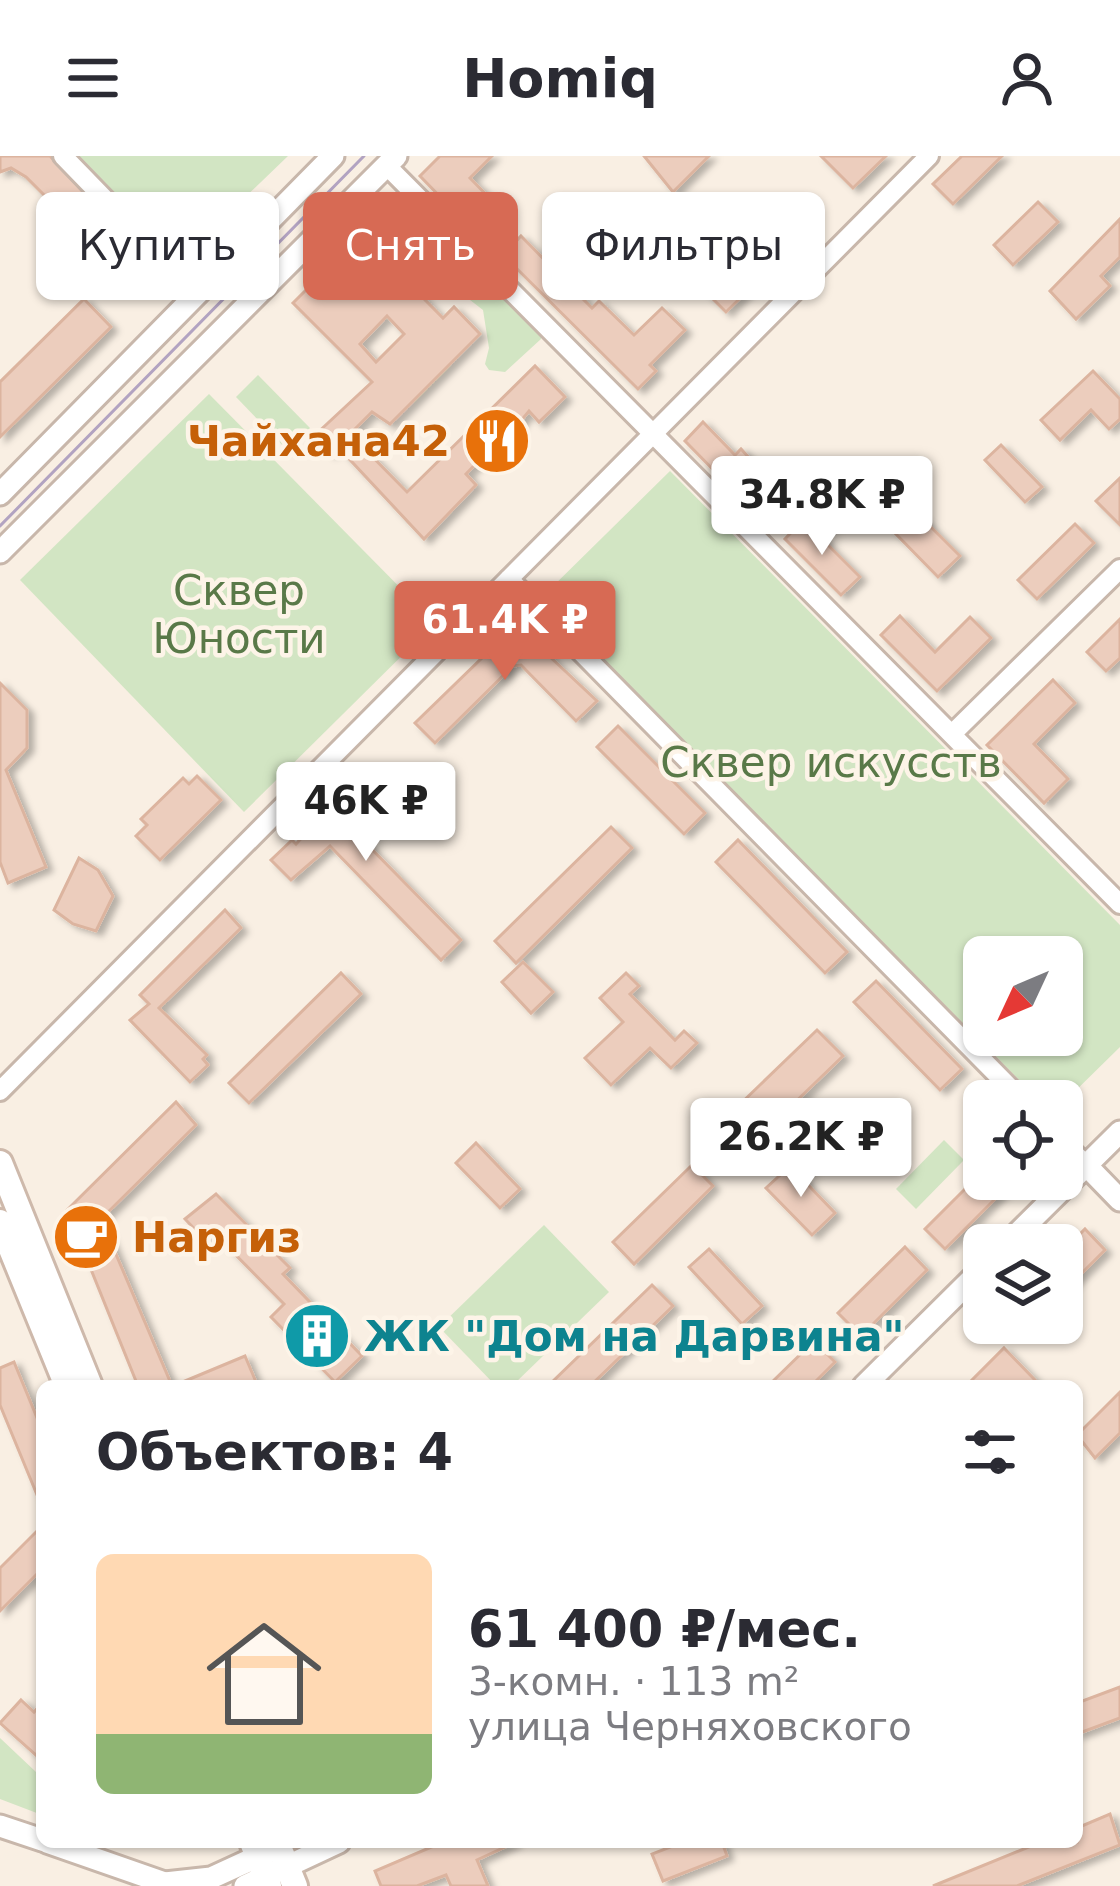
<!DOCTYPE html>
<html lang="ru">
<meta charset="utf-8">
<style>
body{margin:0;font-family:"DejaVu Sans",sans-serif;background:#f7f7f7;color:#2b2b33;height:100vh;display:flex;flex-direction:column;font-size:45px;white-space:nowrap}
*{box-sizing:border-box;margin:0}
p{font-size:39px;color:#7c7c81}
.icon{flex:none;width:66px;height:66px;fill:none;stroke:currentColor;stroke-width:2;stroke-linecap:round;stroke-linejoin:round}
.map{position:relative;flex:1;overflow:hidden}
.panel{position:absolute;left:36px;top:1224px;width:1047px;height:468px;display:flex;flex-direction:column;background:#fff;border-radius:18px;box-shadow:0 3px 9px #0004}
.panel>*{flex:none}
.guide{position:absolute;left:36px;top:36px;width:1050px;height:108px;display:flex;gap:24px}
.needle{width:78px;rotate:226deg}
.fabs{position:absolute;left:963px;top:780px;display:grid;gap:24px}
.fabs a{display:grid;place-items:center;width:120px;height:120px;border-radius:18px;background:#fff;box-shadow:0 3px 9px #0004;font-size:60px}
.price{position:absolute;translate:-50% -102px;padding:0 27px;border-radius:12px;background:#fff;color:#222;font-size:39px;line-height:78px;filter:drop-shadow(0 3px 6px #0008)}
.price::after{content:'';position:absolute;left:50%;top:72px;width:36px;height:27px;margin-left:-18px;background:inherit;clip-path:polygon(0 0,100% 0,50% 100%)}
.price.on{background:#d76a54;color:#fff}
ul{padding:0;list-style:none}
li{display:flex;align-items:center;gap:36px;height:300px;padding:0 60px}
li span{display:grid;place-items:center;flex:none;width:336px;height:240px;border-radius:18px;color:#555}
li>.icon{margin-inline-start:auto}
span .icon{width:144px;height:144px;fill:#fffc;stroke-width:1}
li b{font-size:51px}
h2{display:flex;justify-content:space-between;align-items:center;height:144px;padding:0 60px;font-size:51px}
.tag{padding:0 42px;border-radius:18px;background:#fff;box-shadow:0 3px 9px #0004;font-size:42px;line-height:108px}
.tag.on{background:#d76a54;color:#fff}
header{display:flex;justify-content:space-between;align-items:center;height:156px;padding:0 60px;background:#fff;font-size:54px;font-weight:600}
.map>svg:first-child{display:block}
.green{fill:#d2e5c3;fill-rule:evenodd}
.building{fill:#eccdbd;stroke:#dcb49f;stroke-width:3;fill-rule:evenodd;filter:url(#shadow)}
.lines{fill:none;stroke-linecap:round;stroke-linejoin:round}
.minor-casing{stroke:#c8b7ab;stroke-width:24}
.tertiary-casing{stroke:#c8b7ab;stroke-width:27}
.secondary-casing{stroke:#ceb9ab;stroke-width:30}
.minor{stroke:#fff;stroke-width:18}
.tertiary{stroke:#fff;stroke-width:21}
.secondary{stroke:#fff;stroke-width:24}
.tram{stroke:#b2a3c1;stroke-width:3}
.labels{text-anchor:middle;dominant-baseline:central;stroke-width:9;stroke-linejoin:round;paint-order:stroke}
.food-label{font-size:42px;font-weight:bold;fill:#c56008;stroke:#fdf4e8;text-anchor:end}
.park-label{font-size:42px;fill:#597948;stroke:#fdf4e8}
.culture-label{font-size:42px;font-weight:bold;fill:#0d838f;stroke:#fdf4e8;text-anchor:start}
</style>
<header><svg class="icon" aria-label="menu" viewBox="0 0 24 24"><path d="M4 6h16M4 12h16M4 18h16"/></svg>Homiq<svg class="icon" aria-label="person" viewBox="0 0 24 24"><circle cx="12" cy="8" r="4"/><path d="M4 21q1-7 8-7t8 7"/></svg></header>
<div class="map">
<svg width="1120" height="1730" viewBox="0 0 1120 1730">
<defs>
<filter id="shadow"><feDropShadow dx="6" dy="4" stdDeviation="3" flood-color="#0004"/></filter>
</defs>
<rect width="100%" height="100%" fill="#f9efe3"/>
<g class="green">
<polygon points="79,0 288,0 207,78 185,109"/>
<polygon points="413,44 541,176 541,183 505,216 489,214 485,208 489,192 483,154 408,96 390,56 397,45"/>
<polygon points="258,219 310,272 287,294 236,241"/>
<polygon points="209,238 435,467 244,656 20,424"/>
<path d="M670 315 1120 769V891L1062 948 1040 945 541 442ZM984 801H1062V879H984Z"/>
<polygon points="944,984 964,1004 916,1053 896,1033"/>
<polygon points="544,1069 609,1136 512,1230 496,1230 439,1171"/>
<polygon points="0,1582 36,1616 42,1611 42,1659 0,1643"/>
</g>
<g class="building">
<polygon points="0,0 50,0 155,114 137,132 26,21 11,12 0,16"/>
<polygon points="440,0 492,0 470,22 506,59 481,83 420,20"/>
<polygon points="644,0 709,0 673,36"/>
<polygon points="821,0 886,0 853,32"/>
<polygon points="962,0 1002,0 953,48 933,28"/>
<polygon points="1038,46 1058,66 1013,109 994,89"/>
<polygon points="1120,63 1120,101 1101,120 1110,130 1076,163 1050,135"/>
<path d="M361 79 443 162 454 151 480 178 390 268 372 256 350 278 407 336 535 210 565 241 539 266 529 255 492 300 488 295 466 318 476 329 424 383 337 290 330 297 314 280 372 226 293 147ZM387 160 404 178 376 206 360 188Z"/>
<polygon points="521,80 592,152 599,145 634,179 662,152 685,174 650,209 656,215 638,233 503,99"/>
<polygon points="764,80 783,100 726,156 706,136"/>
<polygon points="84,143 111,171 0,281 0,226"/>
<polygon points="1093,215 1120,243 1120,263 1109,273 1091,254 1060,284 1041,264"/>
<polygon points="703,266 735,299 741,293 762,316 738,339 685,285"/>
<polygon points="1001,289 1042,331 1025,346 985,304"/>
<polygon points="1120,322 1120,369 1096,345"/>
<polygon points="914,354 960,400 938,421 893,375"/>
<polygon points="803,364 860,421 841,439 785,383"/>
<polygon points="1075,368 1094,387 1037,443 1018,424"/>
<polygon points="900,460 935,496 970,461 991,482 937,535 881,479"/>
<polygon points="1120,463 1120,502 1106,515 1087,496"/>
<polygon points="516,469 597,545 576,565 521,509 513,510 435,587 415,567"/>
<polygon points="1053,524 1075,547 1034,588 1068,623 1044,647 987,589"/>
<polygon points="0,527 27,554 27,592 6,614 46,711 8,727 0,706"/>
<polygon points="618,570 705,657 684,678 597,591"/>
<polygon points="363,615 383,635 348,669 461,784 441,804 330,690 291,724 271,704 292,684 296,688"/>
<polygon points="197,620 221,644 160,704 136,680 147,669 141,663 183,622 189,628"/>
<polygon points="611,671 632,692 516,807 495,785"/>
<polygon points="738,684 847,796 825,817 716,706"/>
<polygon points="79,702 98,714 113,740 96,775 73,768 54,754"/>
<polygon points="225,754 241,772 159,852 207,899 203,903 208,909 190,926 130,864 149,848 140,839"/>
<polygon points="523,806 553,836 531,857 502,826"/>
<polygon points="341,817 361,838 249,947 229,927"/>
<polygon points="626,817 639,830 630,838 675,884 684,875 697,887 671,912 650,892 611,929 585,902 623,866 600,842"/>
<polygon points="876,825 962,913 940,934 854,846"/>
<polygon points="817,874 843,900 732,1007 706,981"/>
<polygon points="176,946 196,969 101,1063 172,1230 138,1230 67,1054"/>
<polygon points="476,987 520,1033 500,1052 456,1007"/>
<polygon points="692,1009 713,1030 634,1108 613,1086"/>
<polygon points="790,1010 835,1057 812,1079 766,1032"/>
<polygon points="984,1014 984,1023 1015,1023 945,1093 925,1073"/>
<polygon points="216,1038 290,1112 283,1118 362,1200 335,1226 271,1161 284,1148 213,1076 205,1084 185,1063"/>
<polygon points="1085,1073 1105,1094 1062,1137 1062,1096"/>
<polygon points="905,1091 927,1114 861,1180 838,1157"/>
<polygon points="709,1093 762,1150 742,1168 689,1111"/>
<polygon points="652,1129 673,1150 590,1230 548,1230"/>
<polygon points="814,1185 835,1206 811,1230 768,1230"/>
<polygon points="1004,1192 1035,1224 1029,1230 966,1230"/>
<polygon points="245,1200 256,1226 173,1230"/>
<polygon points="14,1206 42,1274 42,1351 0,1249 0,1212"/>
<polygon points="1120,1236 1120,1277 1095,1302 1077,1279"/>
<polygon points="42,1370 42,1413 0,1455 0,1412"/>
<polygon points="1120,1531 1120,1562 1077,1578 1077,1547"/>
<polygon points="21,1544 34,1556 42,1547 42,1592 36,1599 0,1567"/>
<polygon points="1110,1658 1120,1689 1017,1730 933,1730 1041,1686 1077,1686 1077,1672"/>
<polygon points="443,1686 516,1686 477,1704 488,1730 451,1730 446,1719 417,1730 381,1730 375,1715"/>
<polygon points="683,1686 722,1686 727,1700 663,1725 652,1698"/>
</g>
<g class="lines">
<g class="minor-casing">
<g id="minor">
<polyline points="63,0 196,137"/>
<polyline points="386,9 1120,748"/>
<polyline points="509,423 1023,945"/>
<polyline points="952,578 1120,413"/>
<polyline points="0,935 929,0"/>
<polyline points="1062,985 1086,1009"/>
</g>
</g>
<g class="tertiary-casing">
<g id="tertiary">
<polyline points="0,338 333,0"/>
<polyline points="0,396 396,0"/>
<polyline points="1086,1009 1120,1044"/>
<polyline points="1006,1089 1120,976"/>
<polyline points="864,1230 984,1111"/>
<polyline points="0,1670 42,1684"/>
<polyline points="47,1686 173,1730"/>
<polyline points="165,1727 211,1722 272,1694"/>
<polyline points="245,1730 339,1686"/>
</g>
</g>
<g class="secondary-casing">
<g id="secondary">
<polyline points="0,1007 90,1230"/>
<polyline points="0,1066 67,1230"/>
<polyline points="252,1686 269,1730"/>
<polyline points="277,1686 295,1730"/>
</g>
</g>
<use href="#minor" class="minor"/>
<use href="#tertiary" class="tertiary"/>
<use href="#secondary" class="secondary"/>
<polyline class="tram" points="0,370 364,0"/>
</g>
<defs>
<g id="restaurant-disc" transform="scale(3.45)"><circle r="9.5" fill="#e8710a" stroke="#fdf4e8"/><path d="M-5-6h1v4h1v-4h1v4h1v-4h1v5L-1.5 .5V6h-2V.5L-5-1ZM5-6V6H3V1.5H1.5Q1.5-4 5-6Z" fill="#fff"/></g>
<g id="cafe-disc" transform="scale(3.45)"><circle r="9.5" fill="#e8710a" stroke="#fdf4e8"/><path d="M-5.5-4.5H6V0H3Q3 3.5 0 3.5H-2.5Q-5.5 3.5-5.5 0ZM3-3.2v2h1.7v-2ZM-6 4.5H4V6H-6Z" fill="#fff"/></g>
<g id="building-disc" transform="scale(3.45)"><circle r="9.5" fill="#0f9aa8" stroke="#fdf4e8"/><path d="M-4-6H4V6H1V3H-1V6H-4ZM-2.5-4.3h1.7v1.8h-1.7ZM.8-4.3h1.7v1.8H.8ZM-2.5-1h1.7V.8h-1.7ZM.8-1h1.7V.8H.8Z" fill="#fff"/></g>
</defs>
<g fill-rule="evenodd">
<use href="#restaurant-disc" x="497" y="285"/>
<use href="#cafe-disc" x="86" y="1081"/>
<use href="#building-disc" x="317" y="1180"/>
</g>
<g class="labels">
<g class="food-label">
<text x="450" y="285">Чайхана42</text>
<text x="132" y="1081" text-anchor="start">Наргиз</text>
</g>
<g class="park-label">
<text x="239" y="434">Сквер<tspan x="239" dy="48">Юности</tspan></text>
<text x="831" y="606">Сквер искусств</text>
</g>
<g class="culture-label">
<text x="364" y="1180">ЖК "Дом на Дарвина"</text>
</g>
</g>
</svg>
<div class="fabs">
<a><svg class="needle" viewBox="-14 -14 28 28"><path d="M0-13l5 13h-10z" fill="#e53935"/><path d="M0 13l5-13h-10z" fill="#7c7c81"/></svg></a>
<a><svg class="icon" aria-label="locate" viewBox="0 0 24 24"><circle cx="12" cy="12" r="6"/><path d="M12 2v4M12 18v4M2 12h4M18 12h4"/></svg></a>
<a><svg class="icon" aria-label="layers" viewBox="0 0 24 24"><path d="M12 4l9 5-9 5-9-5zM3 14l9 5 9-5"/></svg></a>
</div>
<b class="price" style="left:822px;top:402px">34.8K ₽</b>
<b class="price on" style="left:505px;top:527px">61.4K ₽</b>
<b class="price" style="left:366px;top:708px">46K ₽</b>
<b class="price" style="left:801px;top:1044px">26.2K ₽</b>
<div class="guide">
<a class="tag">Купить</a>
<a class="tag on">Снять</a>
<a class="tag">Фильтры</a>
</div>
<section class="panel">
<h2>Объектов: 4<svg class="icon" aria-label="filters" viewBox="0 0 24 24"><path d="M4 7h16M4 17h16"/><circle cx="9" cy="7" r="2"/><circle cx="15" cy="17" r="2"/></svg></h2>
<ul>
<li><span style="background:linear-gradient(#ffd9b3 75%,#8fb573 0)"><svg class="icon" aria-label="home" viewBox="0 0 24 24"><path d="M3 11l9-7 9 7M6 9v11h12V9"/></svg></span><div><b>61 400 ₽/мес.</b><p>3-комн. · 113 m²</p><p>улица Черняховского</p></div></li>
</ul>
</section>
</div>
